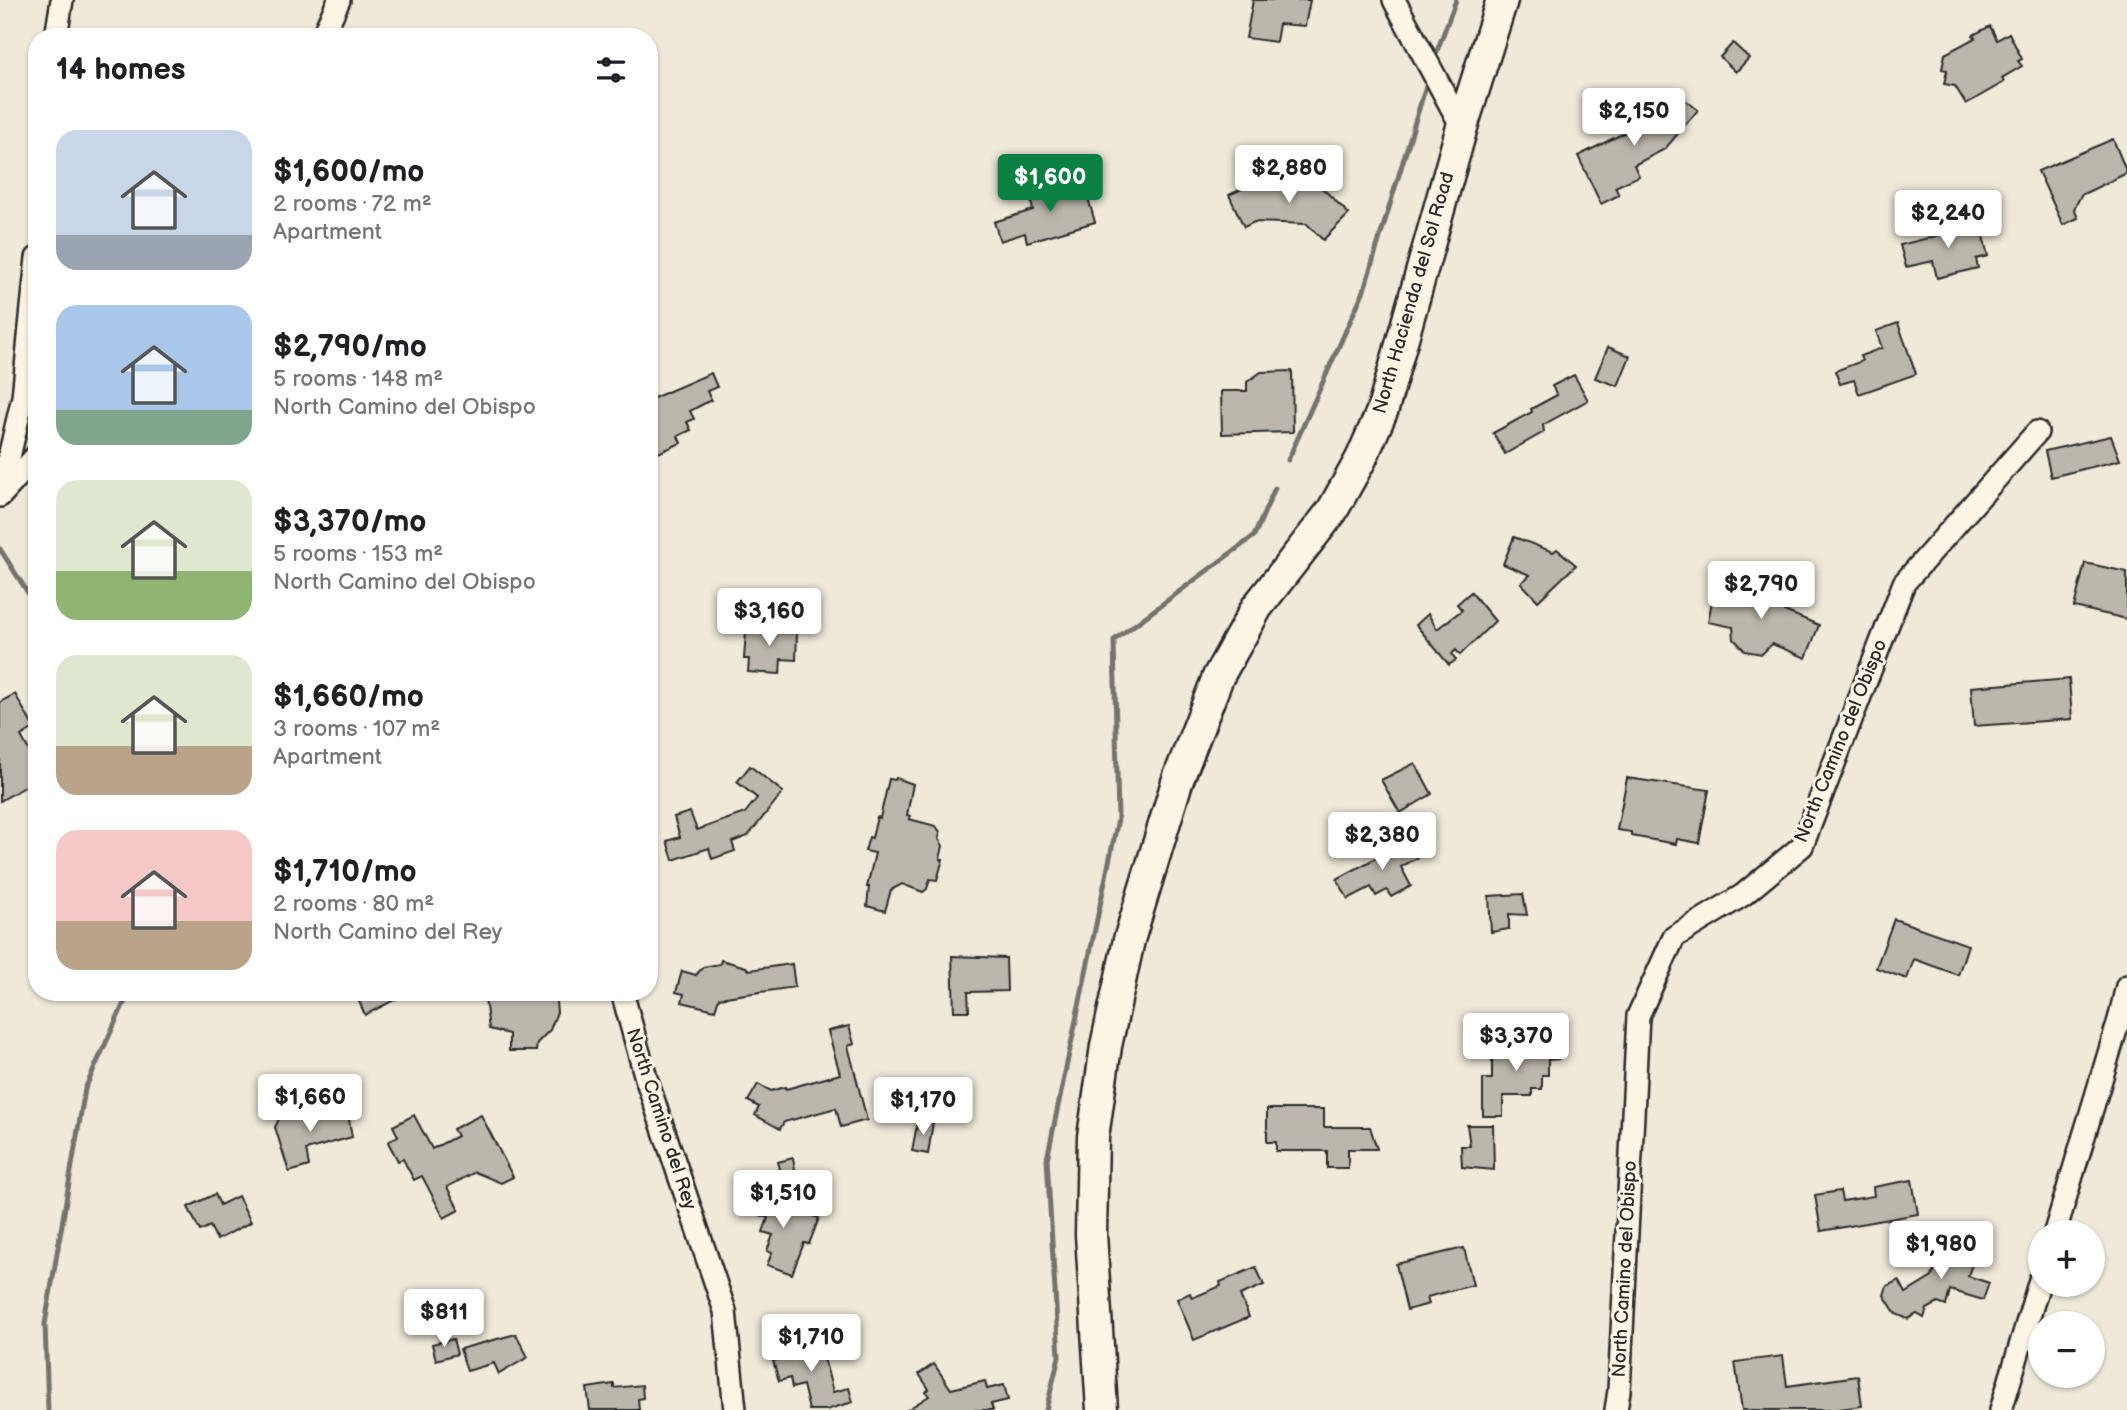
<!DOCTYPE html>
<meta charset="utf-8">
<style>
body{margin:0;font-family:"Balsamiq Sans",sans-serif;background:#f2f2f2;color:#202124;height:100vh;display:flex;flex-direction:column;font-size:26px;white-space:nowrap}
*{box-sizing:border-box;margin:0}
p{font-size:23px;color:#757577}
.icon{flex:none;width:38px;height:38px;fill:none;stroke:currentColor;stroke-width:2;stroke-linecap:round;stroke-linejoin:round}
.map{position:relative;flex:1;overflow:hidden}
.sheet{position:absolute;left:28px;top:28px;width:630px;height:973px;display:flex;flex-direction:column;background:#fff;border-radius:28px;box-shadow:0 2px 5px #0004}
.sheet>*{flex:none}
.controls{position:absolute;left:2028px;top:1220px;display:grid;gap:14px}
.controls a{display:grid;place-items:center;width:77px;height:77px;border-radius:50%;background:#fff;box-shadow:0 2px 5px #0004;font-size:35px}
.price{position:absolute;translate:-50% -60px;padding:0 16px;border-radius:7px;background:#fff;color:#222;font-size:23px;line-height:46px;filter:drop-shadow(0 2px 4px #0008)}
.price::after{content:'';position:absolute;left:50%;top:42px;width:21px;height:16px;margin-left:-10px;background:inherit;clip-path:polygon(0 0,100% 0,50% 100%)}
.price.active{background:#0b8043;color:#fff}
ul{padding:0;list-style:none}
li{display:flex;align-items:center;gap:21px;height:175px;padding:0 28px}
li span{display:grid;place-items:center;flex:none;width:196px;height:140px;border-radius:21px;color:#555}
li>.icon{margin-inline-start:auto}
span .icon{width:84px;height:84px;fill:#fffc;stroke-width:1}
li b{font-size:30px}
h2{display:flex;justify-content:space-between;align-items:center;height:84px;padding:0 28px;font-size:30px}
.map>svg:first-child{display:block}
.lines{fill:none;stroke-linecap:round;stroke-linejoin:round}
.stream{stroke:#75736d;stroke-width:5}
.building{fill:#bcb7ac;stroke:#2b2b2b;stroke-width:2}
.street-casing{stroke:#2b2b2b;stroke-width:26}
.secondary-casing{stroke:#2b2b2b;stroke-width:35}
.street{stroke:#fcf5e5;stroke-width:21}
.secondary{stroke:#fcf5e5;stroke-width:30}
.labels{text-anchor:middle;dominant-baseline:central;stroke-width:6;stroke-linejoin:round;paint-order:stroke}
.street-label{font-size:19px;fill:#2b2b2b;stroke:#fcf5e5}
</style>
<div class="map">
<svg width="2127" height="1410" viewBox="0 0 2127 1410">
<rect width="100%" height="100%" fill="#efe9da"/>
<filter id="ink" filterUnits="userSpaceOnUse"><feTurbulence type="fractalNoise" baseFrequency=".0143" numOctaves="2"/><feDisplacementMap in="SourceGraphic" scale="14" xChannelSelector="R" yChannelSelector="G"/><feConvolveMatrix kernelMatrix="1 2 1 2 8 2 1 2 1" color-interpolation-filters="sRGB"/></filter>
<g filter="url(#ink)">
<g class="lines">
<g class="stream">
<polyline points="1434,59 1456,0"/>
<polyline points="1288,460 1364,290 1428,79"/>
<polyline points="0,549 37,607"/>
<polyline points="48,1410 45,1324 85,1089 129,992"/>
<polyline points="1046,1410 1059,1357 1047,1159 1118,819 1114,640 1254,536 1275,488"/>
</g>
</g>
<g class="building">
<polygon points="1253,0 1310,0 1305,26 1279,24 1276,42 1246,38"/>
<polygon points="1990,26 1997,40 2009,33 2022,59 2018,61 2022,66 2002,78 2004,82 1966,104 1955,86 1944,84 1947,70 1942,69 1945,54 1975,38 1973,35"/>
<polygon points="1733,43 1749,58 1736,72 1720,57"/>
<polygon points="1676,93 1698,110 1665,149 1634,165 1639,176 1615,187 1619,195 1601,204 1578,156 1636,127 1633,121 1651,112 1655,119"/>
<polygon points="2113,139 2127,173 2081,195 2074,209 2078,218 2063,225 2038,171"/>
<polygon points="1265,178 1315,181 1349,214 1323,240 1307,224 1254,222 1244,227 1229,195"/>
<polygon points="1083,181 1095,222 1027,242 1025,233 1000,241 994,222 1033,210 1030,197"/>
<polygon points="1972,221 1975,231 1982,232 1988,256 1976,259 1978,268 1937,278 1933,261 1906,267 1900,245 1937,236 1932,229"/>
<polygon points="1898,323 1916,374 1859,394 1854,380 1840,384 1835,371 1862,361 1860,356 1882,348 1876,331"/>
<polygon points="1608,347 1630,356 1618,386 1595,378"/>
<polygon points="1292,371 1293,432 1222,434 1221,391 1247,391 1247,382 1261,372"/>
<polygon points="711,373 717,387 707,391 711,400 690,411 694,419 687,422 691,430 678,436 681,443 649,457 649,400"/>
<polygon points="1574,375 1588,400 1543,425 1544,432 1505,454 1493,433 1532,412 1531,409 1557,395 1552,386"/>
<polygon points="2111,436 2120,460 2051,477 2045,451"/>
<polygon points="1514,537 1553,552 1557,549 1576,565 1538,601 1521,583 1530,575 1503,564"/>
<polygon points="2085,563 2127,572 2127,619 2074,607"/>
<polygon points="1737,568 1752,571 1755,599 1819,625 1806,658 1772,644 1762,654 1745,651 1734,639 1733,627 1708,622 1713,596 1730,600"/>
<polygon points="1471,592 1495,621 1460,655 1456,650 1452,654 1456,660 1449,665 1416,625 1428,614 1437,629 1462,610 1457,604"/>
<polygon points="751,623 775,624 775,632 797,633 796,660 781,659 780,674 748,672 749,659 744,659 746,631 751,631"/>
<polygon points="2069,679 2072,719 1974,726 1971,687"/>
<polygon points="15,694 34,728 21,736 37,765 37,780 0,801 0,702"/>
<polygon points="1415,763 1432,794 1400,813 1381,780"/>
<polygon points="750,766 783,792 748,836 732,842 735,851 712,859 709,848 673,860 667,841 680,837 674,817 690,812 697,830 745,813 757,798 737,782"/>
<polygon points="896,778 913,784 907,815 910,816 909,819 936,826 940,832 939,839 943,846 940,859 943,859 937,880 930,879 927,889 923,892 902,884 891,890 885,911 867,906 869,887 867,887 875,853 865,851 869,837 872,838 877,817 880,818 889,779 895,780"/>
<polygon points="1627,778 1709,790 1699,843 1677,839 1676,844 1631,836 1631,832 1617,830"/>
<polygon points="1413,838 1422,855 1401,867 1411,886 1391,897 1387,890 1376,896 1371,887 1348,899 1337,879"/>
<polygon points="1523,894 1527,915 1509,914 1509,929 1491,932 1489,896"/>
<polygon points="1894,919 1968,945 1958,975 1914,959 1907,979 1876,968"/>
<polygon points="952,956 1006,958 1007,991 968,992 969,1011 954,1011"/>
<polygon points="721,960 746,967 749,970 792,964 795,987 719,998 715,1010 682,1002 684,994 676,992 682,971 696,975 703,967 720,964"/>
<polygon points="367,992 410,992 365,1015 357,997"/>
<polygon points="490,992 555,992 557,1012 550,1030 537,1043 536,1051 509,1051 509,1034 489,1029 485,999"/>
<polygon points="849,1026 854,1044 848,1046 867,1120 841,1127 836,1108 784,1122 780,1129 755,1115 759,1107 748,1101 758,1084 771,1091 785,1087 786,1089 840,1074 828,1031"/>
<polygon points="1492,1043 1558,1043 1558,1059 1548,1060 1548,1075 1542,1075 1542,1089 1532,1089 1532,1096 1503,1096 1503,1116 1483,1116 1483,1079 1492,1079"/>
<polygon points="305,1107 307,1119 347,1108 352,1137 306,1150 309,1166 289,1172 275,1127 281,1115"/>
<polygon points="1267,1109 1324,1109 1324,1127 1370,1127 1377,1149 1348,1149 1348,1168 1327,1168 1327,1151 1276,1151 1276,1142 1267,1142"/>
<polygon points="414,1115 432,1149 457,1136 453,1129 481,1115 513,1177 501,1183 475,1172 447,1187 459,1210 444,1218 422,1176 414,1180 403,1159 398,1161 388,1142 398,1136 393,1126"/>
<polygon points="918,1119 933,1122 928,1154 912,1151"/>
<polygon points="1467,1125 1493,1125 1494,1170 1462,1167 1461,1146 1470,1146"/>
<polygon points="793,1158 796,1175 783,1179 778,1162"/>
<polygon points="1912,1180 1918,1214 1821,1231 1815,1195 1840,1191 1842,1201 1874,1196 1873,1187"/>
<polygon points="748,1192 819,1218 809,1244 804,1243 792,1274 767,1265 772,1253 767,1251 773,1235 763,1232 768,1218 742,1208"/>
<polygon points="215,1194 220,1205 238,1196 251,1222 217,1240 210,1226 200,1231 188,1207"/>
<polygon points="1961,1232 1981,1238 1968,1276 1989,1283 1983,1300 1950,1290 1946,1306 1938,1303 1927,1309 1924,1318 1917,1314 1908,1319 1896,1314 1884,1295 1887,1286 1899,1280 1906,1293 1932,1277 1940,1251 1959,1241"/>
<polygon points="1464,1248 1473,1285 1427,1297 1429,1304 1407,1310 1396,1264"/>
<polygon points="1256,1267 1264,1285 1240,1295 1249,1317 1194,1340 1177,1299 1190,1293 1192,1298 1221,1286 1220,1282"/>
<polygon points="817,1332 833,1392 849,1388 853,1402 826,1410 809,1410 803,1385 792,1388 790,1378 779,1381 773,1361 791,1355 787,1340"/>
<polygon points="516,1334 528,1357 499,1374 494,1363 467,1371 460,1349"/>
<polygon points="453,1339 457,1354 436,1360 432,1344"/>
<polygon points="1783,1356 1787,1386 1858,1376 1862,1406 1832,1410 1742,1410 1735,1362"/>
<polygon points="934,1364 951,1389 985,1381 987,1389 1004,1385 1008,1400 991,1404 993,1410 907,1410 929,1396 926,1392 929,1389 919,1374"/>
<polygon points="614,1384 614,1388 642,1385 643,1398 638,1399 639,1410 590,1410 587,1388"/>
</g>
<g class="lines">
<g class="street-casing">
<g id="street">
<polyline points="1394,0 1462,127"/>
<polyline points="56,37 62,0"/>
<polyline points="322,37 339,0"/>
<polyline points="2,494 37,455"/>
<polyline points="0,496 23,397 37,258"/>
<polyline points="622,992 646,1078 725,1311 735,1410"/>
<polyline points="2055,1232 2119,1020 2127,986"/>
<polyline points="1616,1410 1619,1391 1638,1016 1674,937 1743,895 1802,846 1904,583 2037,432"/>
<polyline points="2001,1410 2040,1280"/>
</g>
</g>
<g class="secondary-casing">
<polyline id="secondary" points="1102,1410 1091,1234 1093,1137 1106,1046 1129,940 1177,782 1218,677 1257,607 1332,511 1361,459 1383,409 1462,127 1502,0"/>
</g>
<use href="#street" class="street"/>
<use href="#secondary" class="secondary"/>
</g>
</g>
<g class="labels">
<g class="street-label">
<text transform="translate(1414 293) rotate(-74)">North Hacienda del Sol Road</text>
<text transform="translate(1841 741) rotate(-68)">North Camino del Obispo</text>
<text transform="translate(661 1119) rotate(72)">North Camino del Rey</text>
<text transform="translate(1625 1269) rotate(-87)">North Camino del Obispo</text>
</g>
</g>
</svg>
<div class="controls">
<a>+</a>
<a>−</a>
</div>
<b class="price" style="left:1634px;top:148px">$2,150</b>
<b class="price" style="left:1289px;top:205px">$2,880</b>
<b class="price active" style="left:1050px;top:214px">$1,600</b>
<b class="price" style="left:1948px;top:250px">$2,240</b>
<b class="price" style="left:1761px;top:621px">$2,790</b>
<b class="price" style="left:769px;top:648px">$3,160</b>
<b class="price" style="left:1382px;top:872px">$2,380</b>
<b class="price" style="left:1516px;top:1073px">$3,370</b>
<b class="price" style="left:310px;top:1134px">$1,660</b>
<b class="price" style="left:923px;top:1137px">$1,170</b>
<b class="price" style="left:783px;top:1230px">$1,510</b>
<b class="price" style="left:1941px;top:1281px">$1,980</b>
<b class="price" style="left:444px;top:1349px">$811</b>
<b class="price" style="left:811px;top:1374px">$1,710</b>
<section class="sheet">
<h2>14 homes<svg class="icon" aria-label="filters" viewBox="0 0 24 24"><path d="M4 7h16M4 17h16"/><circle cx="9" cy="7" r="2"/><circle cx="15" cy="17" r="2"/></svg></h2>
<ul>
<li><span style="background:linear-gradient(#c9d6e8 75%,#9aa5b1 0)"><svg class="icon" aria-label="home" viewBox="0 0 24 24"><path d="M3 11l9-7 9 7M6 9v11h12V9"/></svg></span><div><b>$1,600/mo</b><p>2 rooms · 72 m²</p><p>Apartment</p></div></li>
<li><span style="background:linear-gradient(#a9c7e8 75%,#7fa58c 0)"><svg class="icon" aria-label="home" viewBox="0 0 24 24"><path d="M3 11l9-7 9 7M6 9v11h12V9"/></svg></span><div><b>$2,790/mo</b><p>5 rooms · 148 m²</p><p>North Camino del Obispo</p></div></li>
<li><span style="background:linear-gradient(#dfe7d0 65%,#8fb573 0)"><svg class="icon" aria-label="home" viewBox="0 0 24 24"><path d="M3 11l9-7 9 7M6 9v11h12V9"/></svg></span><div><b>$3,370/mo</b><p>5 rooms · 153 m²</p><p>North Camino del Obispo</p></div></li>
<li><span style="background:linear-gradient(#dfe7d0 65%,#b9a48a 0)"><svg class="icon" aria-label="home" viewBox="0 0 24 24"><path d="M3 11l9-7 9 7M6 9v11h12V9"/></svg></span><div><b>$1,660/mo</b><p>3 rooms · 107 m²</p><p>Apartment</p></div></li>
<li><span style="background:linear-gradient(#f6c9c9 65%,#b9a48a 0)"><svg class="icon" aria-label="home" viewBox="0 0 24 24"><path d="M3 11l9-7 9 7M6 9v11h12V9"/></svg></span><div><b>$1,710/mo</b><p>2 rooms · 80 m²</p><p>North Camino del Rey</p></div></li>
</ul>
</section>
</div>
